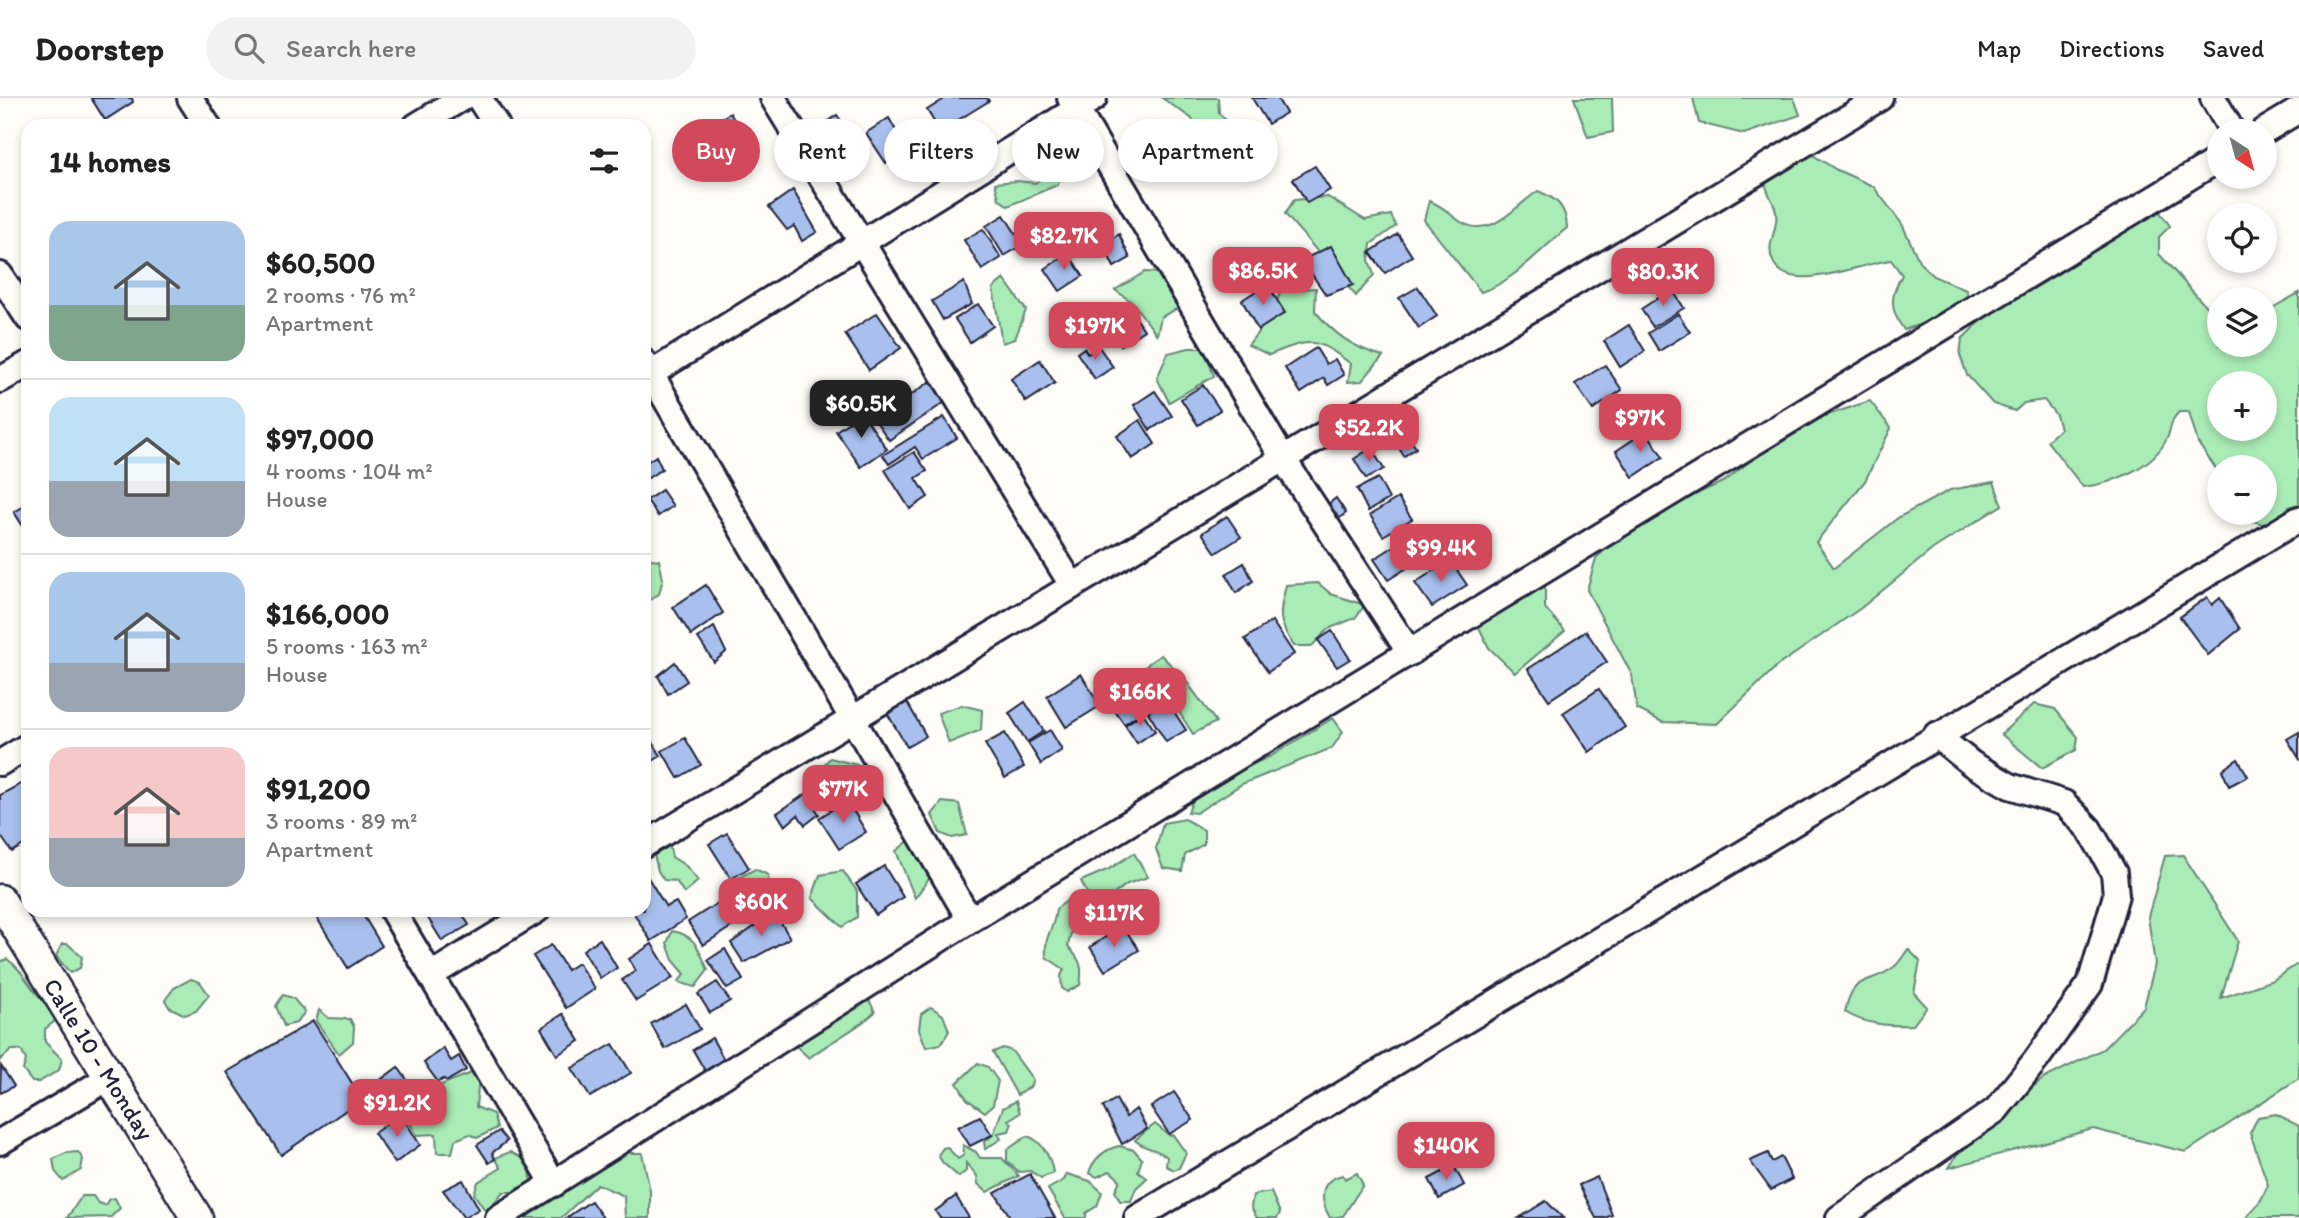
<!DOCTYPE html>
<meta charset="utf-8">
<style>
body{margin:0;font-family:Itim,sans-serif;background:#f2f2f2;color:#222;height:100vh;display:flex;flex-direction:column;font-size:26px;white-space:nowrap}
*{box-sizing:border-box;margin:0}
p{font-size:23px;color:#767676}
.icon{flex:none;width:38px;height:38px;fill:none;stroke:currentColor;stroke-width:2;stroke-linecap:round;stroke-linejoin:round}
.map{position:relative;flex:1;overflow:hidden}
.details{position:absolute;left:21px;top:21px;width:630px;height:798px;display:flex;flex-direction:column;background:#fff;border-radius:21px;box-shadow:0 4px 10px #0003}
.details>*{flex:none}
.top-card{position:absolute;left:672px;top:21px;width:665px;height:63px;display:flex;gap:14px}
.needle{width:46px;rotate:144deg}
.buttons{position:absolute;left:2207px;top:21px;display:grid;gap:14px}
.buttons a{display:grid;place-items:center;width:70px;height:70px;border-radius:50%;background:#fff;box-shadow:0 4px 10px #0003;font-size:35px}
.price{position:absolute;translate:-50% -60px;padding:0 16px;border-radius:14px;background:#d1495b;color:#fff;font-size:23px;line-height:46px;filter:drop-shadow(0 2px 4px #0008)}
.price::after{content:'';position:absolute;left:50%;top:42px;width:21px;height:16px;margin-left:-10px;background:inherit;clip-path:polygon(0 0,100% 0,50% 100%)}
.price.active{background:#222;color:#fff}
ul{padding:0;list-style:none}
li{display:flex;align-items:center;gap:21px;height:175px;padding:0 28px}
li+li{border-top:2px solid #e0e0e0}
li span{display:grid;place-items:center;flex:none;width:196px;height:140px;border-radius:21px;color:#555}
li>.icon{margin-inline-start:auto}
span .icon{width:84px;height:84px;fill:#fffc;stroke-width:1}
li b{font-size:30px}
h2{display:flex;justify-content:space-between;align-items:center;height:84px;padding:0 28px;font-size:30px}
.tag{padding:0 24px;border-radius:32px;background:#fff;box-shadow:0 4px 10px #0003;font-size:24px;line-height:63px}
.tag.active{background:#d1495b;color:#fff}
header{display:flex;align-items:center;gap:42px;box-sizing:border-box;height:98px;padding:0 35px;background:#fff;border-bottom:2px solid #e0e0e0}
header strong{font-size:33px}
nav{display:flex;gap:38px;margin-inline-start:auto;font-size:24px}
.search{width:490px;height:63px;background:#f2f2f2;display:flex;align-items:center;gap:18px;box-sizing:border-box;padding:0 24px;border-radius:38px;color:#767676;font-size:26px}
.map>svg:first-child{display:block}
.green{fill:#aaecb6;stroke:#668778;stroke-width:2;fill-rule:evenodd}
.building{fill:#a9c0ee;stroke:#22223b;stroke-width:2}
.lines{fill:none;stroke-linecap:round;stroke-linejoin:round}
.minor-casing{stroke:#22223b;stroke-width:30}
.tertiary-casing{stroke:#22223b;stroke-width:35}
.minor{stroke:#fdfcf7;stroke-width:24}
.tertiary{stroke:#fdfcf7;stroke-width:30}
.labels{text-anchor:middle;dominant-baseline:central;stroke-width:5;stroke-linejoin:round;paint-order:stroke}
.street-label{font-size:24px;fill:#22223b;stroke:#fdfcf7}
</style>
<header>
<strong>Doorstep</strong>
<div class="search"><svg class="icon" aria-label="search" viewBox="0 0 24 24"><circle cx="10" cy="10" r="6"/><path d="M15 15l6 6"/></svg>Search here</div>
<nav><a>Map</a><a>Directions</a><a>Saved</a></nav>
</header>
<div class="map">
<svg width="2299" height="1120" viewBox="0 0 2299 1120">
<rect width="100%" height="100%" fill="#fdfcf7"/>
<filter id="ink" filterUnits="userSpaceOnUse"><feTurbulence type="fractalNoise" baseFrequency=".0143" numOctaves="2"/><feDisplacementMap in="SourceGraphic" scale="14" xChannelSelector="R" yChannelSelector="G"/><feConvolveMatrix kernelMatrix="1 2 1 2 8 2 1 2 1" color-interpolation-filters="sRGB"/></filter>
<g filter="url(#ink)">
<g class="green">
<polygon points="1162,0 1218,0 1219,15 1237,34 1216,50 1191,20"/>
<polygon points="1574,0 1612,0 1613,34 1588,39"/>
<polygon points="1693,0 1794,0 1800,17 1744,36 1699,25"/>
<path d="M1808 54 1837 72 1873 88 1902 126 1920 165 1933 178 1966 192 1972 208 1904 232C1889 211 1890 198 1902 177L1891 162C1861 165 1785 200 1772 161 1766 144 1779 131 1776 114 1774 102 1766 96 1764 79Z"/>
<polygon points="1056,68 1065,74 1057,87 1008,108 999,101 995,85 1017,83 1035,85"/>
<path d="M1538 93C1557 101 1566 108 1567 130 1541 151 1512 185 1481 194L1424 122 1429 103C1448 110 1447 116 1461 124 1492 142 1515 108 1538 93Z"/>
<polygon points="1328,99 1365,122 1391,117 1396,128 1371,146 1369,162 1374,177 1356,198 1285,116 1294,102"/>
<path d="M2151 102 2170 128 2159 139V156L2219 223V247H2264L2265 214 2299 195V406L2289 409 2270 428 2252 423 2247 415H2264V369H2219V375L2198 345 2189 314H2179C2170 323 2172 327 2168 338 2156 368 2113 386 2083 389L2047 343 2060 331 2056 317 2044 302 2024 305 2015 313 1993 306 1967 277 1960 257 1962 241 2004 200 2002 180C2048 149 2101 128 2151 102ZM2219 285H2264V331H2219Z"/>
<polygon points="1145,174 1162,175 1182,208 1161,219 1157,237 1132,204 1115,192"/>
<polygon points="1004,181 1026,212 1015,241 1002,245 993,190"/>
<path d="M1316 190 1315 213C1334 236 1353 250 1383 258L1362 283 1348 284 1351 266C1315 238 1310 241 1269 257L1248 247 1273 215 1281 192Z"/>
<polygon points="1189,250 1204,250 1214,278 1169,304 1157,280 1168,255"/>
<polygon points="1870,303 1891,330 1865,383 1816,444 1834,470 1899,419 1950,392 1994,384 2002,407 1933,451 1861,510 1777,568 1717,626 1662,624 1637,611 1632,577 1587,492 1596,460 1637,424 1725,383 1794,328"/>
<polygon points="644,460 659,462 663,481 659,496 644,506"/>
<path d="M1318 485 1331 496 1365 507 1355 520 1328 531 1312 548H1294C1277 523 1279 516 1286 487Z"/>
<polygon points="1545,487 1545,510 1565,533 1515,575 1489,550 1475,521 1507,495"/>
<polygon points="1161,557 1183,579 1216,624 1193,636 1170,600 1144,600 1135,581 1149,565"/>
<polygon points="2034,606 2055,611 2078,639 2076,652 2042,670 2001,636"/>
<polygon points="962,607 982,612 981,632 949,645 938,615"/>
<polygon points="1333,620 1343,634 1332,650 1242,686 1196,715 1188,714 1195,697 1224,679 1271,658"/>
<polygon points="830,660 857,667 843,698 823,690 821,670"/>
<polygon points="942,704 959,706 967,737 952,740 940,735 932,717"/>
<polygon points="1185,721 1204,732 1204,746 1185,757 1182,773 1163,770 1156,751 1163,725"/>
<polygon points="919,735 933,775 915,800 896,753"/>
<polygon points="668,740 672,759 686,768 698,783 684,795 676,783 664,782 658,773 651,744"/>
<polygon points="1134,755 1148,779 1127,786 1104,804 1088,797 1081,783 1109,771"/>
<polygon points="2183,757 2238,843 2221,900 2273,882 2299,865 2299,980 2186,1054 2093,1031 1949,1070 1966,1041 2043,981 2103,951 2144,909 2155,866 2148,819 2165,758"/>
<polygon points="755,771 768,777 769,790 762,805 742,806 731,784"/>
<polygon points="843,773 857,793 857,819 842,829 812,800 820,777"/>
<path d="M1072 799 1077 809 1068 848C1081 863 1083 868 1080 887L1067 894 1062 890 1061 878 1064 871 1046 859C1044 834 1054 834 1056 811Z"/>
<path d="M672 833C696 837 699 852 708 872L695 889 678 884 685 876 673 862 667 845Z"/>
<polygon points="62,846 68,846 82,859 80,870 70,875 56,858"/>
<path d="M1908 851 1920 863 1914 895 1927 909 1913 927C1890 928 1865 927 1845 914 1853 874 1869 888 1894 869 1900 864 1904 857 1908 851Z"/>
<path d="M7 861C27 874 31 898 53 909L55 923 45 931V944L62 961 59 972 39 984H32L23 972 26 962 21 952H12L0 962V864Z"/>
<polygon points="191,881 200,884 209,897 196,913 185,917 169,909 165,902 174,890"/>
<polygon points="283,897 293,900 305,914 296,925 284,928 276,908"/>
<path d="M868 900 875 914C855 933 830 943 809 960L796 948 797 936Z"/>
<polygon points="931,909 943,917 949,933 941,946 926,949 919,931 921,916"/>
<polygon points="319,912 329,920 350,921 354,929 353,944 339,956 316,923"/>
<polygon points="1003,950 1012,953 1033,982 1030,989 1017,997 993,954"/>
<polygon points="978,965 988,969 998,983 993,1007 985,1014 967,1001 957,985"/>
<polygon points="474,974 479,979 476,1009 493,1016 497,1030 477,1040 470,1036 455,1042 452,1055 437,1055 436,1036 417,1037 410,1025 421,1009 422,1000 428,992"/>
<polygon points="1016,1003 1020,1015 1008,1022 1012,1025 1009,1033 998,1035 1001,1041 985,1051 984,1044 993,1037 1003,1010"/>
<polygon points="2276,1016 2299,1028 2299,1120 2246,1120 2261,1102 2268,1087 2250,1035 2258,1019"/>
<path d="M1155 1026 1170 1038 1173 1037 1186 1055 1179 1070 1174 1072 1166 1068 1167 1059C1157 1050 1145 1052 1135 1042Z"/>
<path d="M1027 1038C1042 1042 1051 1060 1053 1075L1041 1080 1030 1073 1019 1074 1007 1063V1052Z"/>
<polygon points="963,1047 976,1054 980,1060 1002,1060 1019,1078 987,1094 978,1086 977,1078 966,1065 966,1073 959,1079 943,1065 938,1057 943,1050 947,1049 958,1061 964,1057"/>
<path d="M1119 1048 1134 1052 1142 1061 1138 1073 1147 1080 1136 1090 1131 1103H1120L1115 1093 1120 1082 1110 1073 1097 1079 1089 1075C1093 1061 1105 1051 1119 1048Z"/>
<polygon points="78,1054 83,1061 81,1072 63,1083 55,1073 53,1061 66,1055"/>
<polygon points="510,1054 530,1064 531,1083 521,1094 503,1094 489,1111 485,1112 474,1096 478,1084 501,1070 495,1060"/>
<polygon points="617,1055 642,1055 650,1092 650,1120 625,1120 624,1098 597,1086 561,1120 517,1120"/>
<path d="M1357 1075 1363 1087 1343 1118 1330 1120C1319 1101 1319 1082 1343 1077L1345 1081Z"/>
<polygon points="1067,1076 1090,1083 1102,1094 1097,1108 1086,1115 1086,1120 1065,1120 1048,1091 1064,1082"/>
<polygon points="1271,1094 1280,1115 1277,1120 1257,1120 1251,1109 1253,1097"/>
<polygon points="82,1098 93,1098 98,1105 105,1107 109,1101 115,1100 120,1110 111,1119 67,1120"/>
</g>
<g class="building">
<polygon points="91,0 132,0 133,4 105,22"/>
<polygon points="946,0 987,0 989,3 955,24 959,31 944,40 927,12"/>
<polygon points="1252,0 1277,0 1286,15 1268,26"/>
<polygon points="730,15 740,32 721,43 711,27"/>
<polygon points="837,17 856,44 830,61 812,34"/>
<polygon points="889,20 906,51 886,65 866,35"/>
<polygon points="735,39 745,55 710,78 700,58"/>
<polygon points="1315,68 1330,92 1307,105 1293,81"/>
<polygon points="793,92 817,134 802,143 794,128 787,132 769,109"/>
<polygon points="1004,117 1023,147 1004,158 986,128"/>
<polygon points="983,131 1001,160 982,172 964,142"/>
<polygon points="1119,136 1130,160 1114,169 1103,147"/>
<polygon points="1398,136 1412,158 1385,175 1370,154"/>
<polygon points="1331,148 1353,187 1326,197 1302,162"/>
<polygon points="1068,155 1083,178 1060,193 1045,171"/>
<polygon points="964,184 972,206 943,222 932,203"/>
<polygon points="1267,186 1285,215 1258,232 1242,202"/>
<polygon points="1418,189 1437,218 1419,230 1399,200"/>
<polygon points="1672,191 1684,210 1653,229 1641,211"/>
<polygon points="978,206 993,228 970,244 955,221"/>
<polygon points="1129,209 1144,232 1121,247 1106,224"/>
<polygon points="877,215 901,250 869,272 845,236"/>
<polygon points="1678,216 1690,234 1659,253 1648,235"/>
<polygon points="1629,227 1645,253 1620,269 1604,243"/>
<polygon points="1099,249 1113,269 1095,281 1077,255 1084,250 1088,256"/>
<polygon points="1316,250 1326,266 1335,261 1344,277 1328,287 1324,280 1301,295 1285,270"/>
<polygon points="1040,262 1055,285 1026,304 1011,281"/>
<polygon points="1605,267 1622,292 1593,312 1575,286"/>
<polygon points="934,281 948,302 889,342 875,322"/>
<polygon points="1203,287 1220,312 1198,327 1181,301"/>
<polygon points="1155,293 1172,318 1150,332 1134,307"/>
<polygon points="862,315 887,351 861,369 836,333"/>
<polygon points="944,319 957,340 923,361 915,349 889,366 883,357"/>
<polygon points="1140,322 1155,346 1132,361 1117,338"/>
<polygon points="1646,333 1663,359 1633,379 1616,353"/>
<polygon points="1405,334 1416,350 1404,358 1394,342"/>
<polygon points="1371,350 1384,371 1366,381 1354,361"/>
<polygon points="914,354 927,373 916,380 928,399 910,411 885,372"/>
<polygon points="656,358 662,371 645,382 644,366"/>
<polygon points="1378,380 1389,401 1368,413 1357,391"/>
<polygon points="662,392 673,408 658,418 647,402"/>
<polygon points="1336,400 1346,415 1337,422 1327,407"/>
<polygon points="1398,400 1412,421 1383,438 1370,417"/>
<polygon points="28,406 28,436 14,414"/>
<polygon points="1227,418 1241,439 1216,455 1202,435"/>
<polygon points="1420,432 1434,453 1388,482 1374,461"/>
<polygon points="1450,462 1467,487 1432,509 1415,485"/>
<polygon points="1244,465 1253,483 1236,495 1226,476"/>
<polygon points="706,487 723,515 691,537 673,509"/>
<polygon points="2207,499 2212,507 2220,500 2240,531 2208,557 2180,519"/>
<polygon points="1272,523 1294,556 1268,574 1245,541"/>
<polygon points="714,529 726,554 714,564 698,540"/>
<polygon points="1332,533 1350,561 1337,569 1318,542"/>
<polygon points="1586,533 1607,564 1549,602 1528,571"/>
<polygon points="675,564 687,583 668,596 658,578"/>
<polygon points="1081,576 1100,608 1066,629 1047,598"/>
<polygon points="1599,591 1625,629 1589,654 1563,615"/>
<polygon points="1130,596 1142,614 1124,626 1112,609"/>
<polygon points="1167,603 1186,632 1166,644 1148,614"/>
<polygon points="907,604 926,638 907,649 887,615"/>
<polygon points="1025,604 1044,633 1027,644 1009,615"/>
<polygon points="1143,615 1155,633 1137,645 1125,627"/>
<polygon points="644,629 661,658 644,668"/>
<polygon points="1050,632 1062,652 1041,666 1028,645"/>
<polygon points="2299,634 2299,660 2287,641"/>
<polygon points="1005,635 1024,669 1005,680 985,646"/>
<polygon points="685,640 701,667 678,680 662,653"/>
<polygon points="2238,661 2248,678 2229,688 2222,672"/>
<polygon points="28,682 28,744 12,754 0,737 0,697"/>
<polygon points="806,696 819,716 805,727 798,717 785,728 777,715"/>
<polygon points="847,702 866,734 839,751 819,720"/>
<polygon points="727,735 749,770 731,781 709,746"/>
<polygon points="884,768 903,799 876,817 856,786"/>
<polygon points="647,778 666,809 676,804 686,821 651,843 632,812 644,812 644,780"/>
<polygon points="724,801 739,824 703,847 688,824"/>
<polygon points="312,812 360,812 382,848 348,870"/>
<polygon points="423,812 460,812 469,827 442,843"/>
<polygon points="775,814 790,840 744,865 731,845"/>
<polygon points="1123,828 1139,852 1105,873 1090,849"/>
<polygon points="600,841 617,870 600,880 583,852"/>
<polygon points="652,846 673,880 636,903 622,882 636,873 629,861"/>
<polygon points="551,847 567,872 578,865 595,891 566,910 533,858"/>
<polygon points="725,851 743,882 727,891 708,862"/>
<polygon points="717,884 730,903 710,915 698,896"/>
<polygon points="686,906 700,931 665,951 651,926"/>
<polygon points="563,916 580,943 557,957 541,930"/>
<polygon points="313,923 362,1001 281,1057 227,974"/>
<polygon points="712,940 727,967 708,978 693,952"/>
<polygon points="613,946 631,975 590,999 572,970"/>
<polygon points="443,950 451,963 459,958 466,972 447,983 444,981 438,984 424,965"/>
<polygon points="1,968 14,988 1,995 0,993"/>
<polygon points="398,969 412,989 383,1005 371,989"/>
<polygon points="1174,994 1193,1022 1169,1036 1151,1009"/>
<polygon points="1116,1001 1126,1019 1136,1011 1147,1031 1122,1046 1103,1009"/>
<polygon points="401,1016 420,1047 395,1065 374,1035"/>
<polygon points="980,1018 992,1037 970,1048 958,1029"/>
<polygon points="499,1033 507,1043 492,1055 495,1061 489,1065 477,1047"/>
<polygon points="1768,1055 1772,1064 1781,1059 1792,1081 1771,1092 1750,1063"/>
<polygon points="1454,1068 1464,1087 1439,1101 1429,1081"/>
<polygon points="1030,1076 1055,1120 1011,1120 995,1095"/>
<polygon points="1597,1079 1612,1117 1605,1120 1596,1120 1579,1087"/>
<polygon points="463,1082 479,1111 464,1120 443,1092"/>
<polygon points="956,1098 969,1120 940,1120 935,1113"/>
<polygon points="591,1103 603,1120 566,1120"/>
<polygon points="1546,1103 1563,1120 1519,1120"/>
</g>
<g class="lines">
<g class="minor-casing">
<g id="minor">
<polyline points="190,0 208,28"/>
<polyline points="479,0 497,28"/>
<polyline points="773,0 1072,487"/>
<polyline points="1070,0 1282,359 1410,555"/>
<polyline points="2213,0 2232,33"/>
<polyline points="416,28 462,0"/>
<polyline points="2264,33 2299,12"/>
<polyline points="0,177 28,220"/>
<polyline points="644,264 970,822"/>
<polyline points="644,280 1094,0"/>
<polyline points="0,282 28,266"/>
<polyline points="0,665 28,648"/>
<polyline points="644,747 1880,0"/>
<polyline points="392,812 554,1086"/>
<polyline points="431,877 537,812"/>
<polyline points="0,1044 110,979"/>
<polyline points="498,1120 970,822 2219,61"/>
<polyline points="1137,1120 2299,421"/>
<polyline points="1839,1120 1996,1012 2036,962 2090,886 2116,797 2114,775 2103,755 2089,731 2064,705 2010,688 1972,666 1936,637"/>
</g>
</g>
<g class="tertiary-casing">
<polyline id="tertiary" points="0,802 197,1120"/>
</g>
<use href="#minor" class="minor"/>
<use href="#tertiary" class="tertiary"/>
</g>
</g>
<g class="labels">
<g class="street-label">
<text transform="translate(99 961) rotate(58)">Calle 10 - Monday</text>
</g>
</g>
</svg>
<div class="buttons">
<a><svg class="needle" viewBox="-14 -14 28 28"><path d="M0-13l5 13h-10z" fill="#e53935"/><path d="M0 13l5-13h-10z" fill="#767676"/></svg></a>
<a><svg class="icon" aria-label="locate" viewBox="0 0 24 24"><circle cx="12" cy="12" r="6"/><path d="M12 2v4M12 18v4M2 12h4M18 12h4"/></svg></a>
<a><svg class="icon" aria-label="layers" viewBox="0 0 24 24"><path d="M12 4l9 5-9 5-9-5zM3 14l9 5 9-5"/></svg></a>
<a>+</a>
<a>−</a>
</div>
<b class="price" style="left:1064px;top:174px">$82.7K</b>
<b class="price" style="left:1263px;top:209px">$86.5K</b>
<b class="price" style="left:1663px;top:210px">$80.3K</b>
<b class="price" style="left:1095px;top:264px">$197K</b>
<b class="price active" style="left:861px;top:342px">$60.5K</b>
<b class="price" style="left:1640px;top:356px">$97K</b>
<b class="price" style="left:1369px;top:366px">$52.2K</b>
<b class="price" style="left:1441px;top:486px">$99.4K</b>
<b class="price" style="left:1140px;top:630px">$166K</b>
<b class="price" style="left:843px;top:727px">$77K</b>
<b class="price" style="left:761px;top:840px">$60K</b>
<b class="price" style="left:1114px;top:851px">$117K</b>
<b class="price" style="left:397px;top:1041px">$91.2K</b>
<b class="price" style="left:1446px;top:1084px">$140K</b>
<div class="top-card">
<a class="tag active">Buy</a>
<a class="tag">Rent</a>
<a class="tag">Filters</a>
<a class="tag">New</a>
<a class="tag">Apartment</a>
</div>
<section class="details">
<h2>14 homes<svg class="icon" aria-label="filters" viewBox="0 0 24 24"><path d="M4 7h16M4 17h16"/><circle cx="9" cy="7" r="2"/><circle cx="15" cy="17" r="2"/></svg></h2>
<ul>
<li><span style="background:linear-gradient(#a9c7e8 60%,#7fa58c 0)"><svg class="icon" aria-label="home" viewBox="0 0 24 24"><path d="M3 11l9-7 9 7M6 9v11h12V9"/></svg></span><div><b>$60,500</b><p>2 rooms · 76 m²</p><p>Apartment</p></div></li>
<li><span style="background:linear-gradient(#bfe0f5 60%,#9aa5b1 0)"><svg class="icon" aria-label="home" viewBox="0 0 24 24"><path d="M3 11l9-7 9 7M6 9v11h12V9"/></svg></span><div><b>$97,000</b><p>4 rooms · 104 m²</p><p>House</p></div></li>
<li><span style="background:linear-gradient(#a9c7e8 65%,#9aa5b1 0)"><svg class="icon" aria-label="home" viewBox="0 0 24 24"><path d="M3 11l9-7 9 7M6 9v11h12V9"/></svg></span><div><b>$166,000</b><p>5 rooms · 163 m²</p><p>House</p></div></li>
<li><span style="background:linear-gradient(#f6c9c9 65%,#9aa5b1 0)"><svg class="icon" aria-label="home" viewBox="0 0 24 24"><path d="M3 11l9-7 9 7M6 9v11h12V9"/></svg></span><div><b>$91,200</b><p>3 rooms · 89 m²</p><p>Apartment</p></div></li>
</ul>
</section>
</div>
